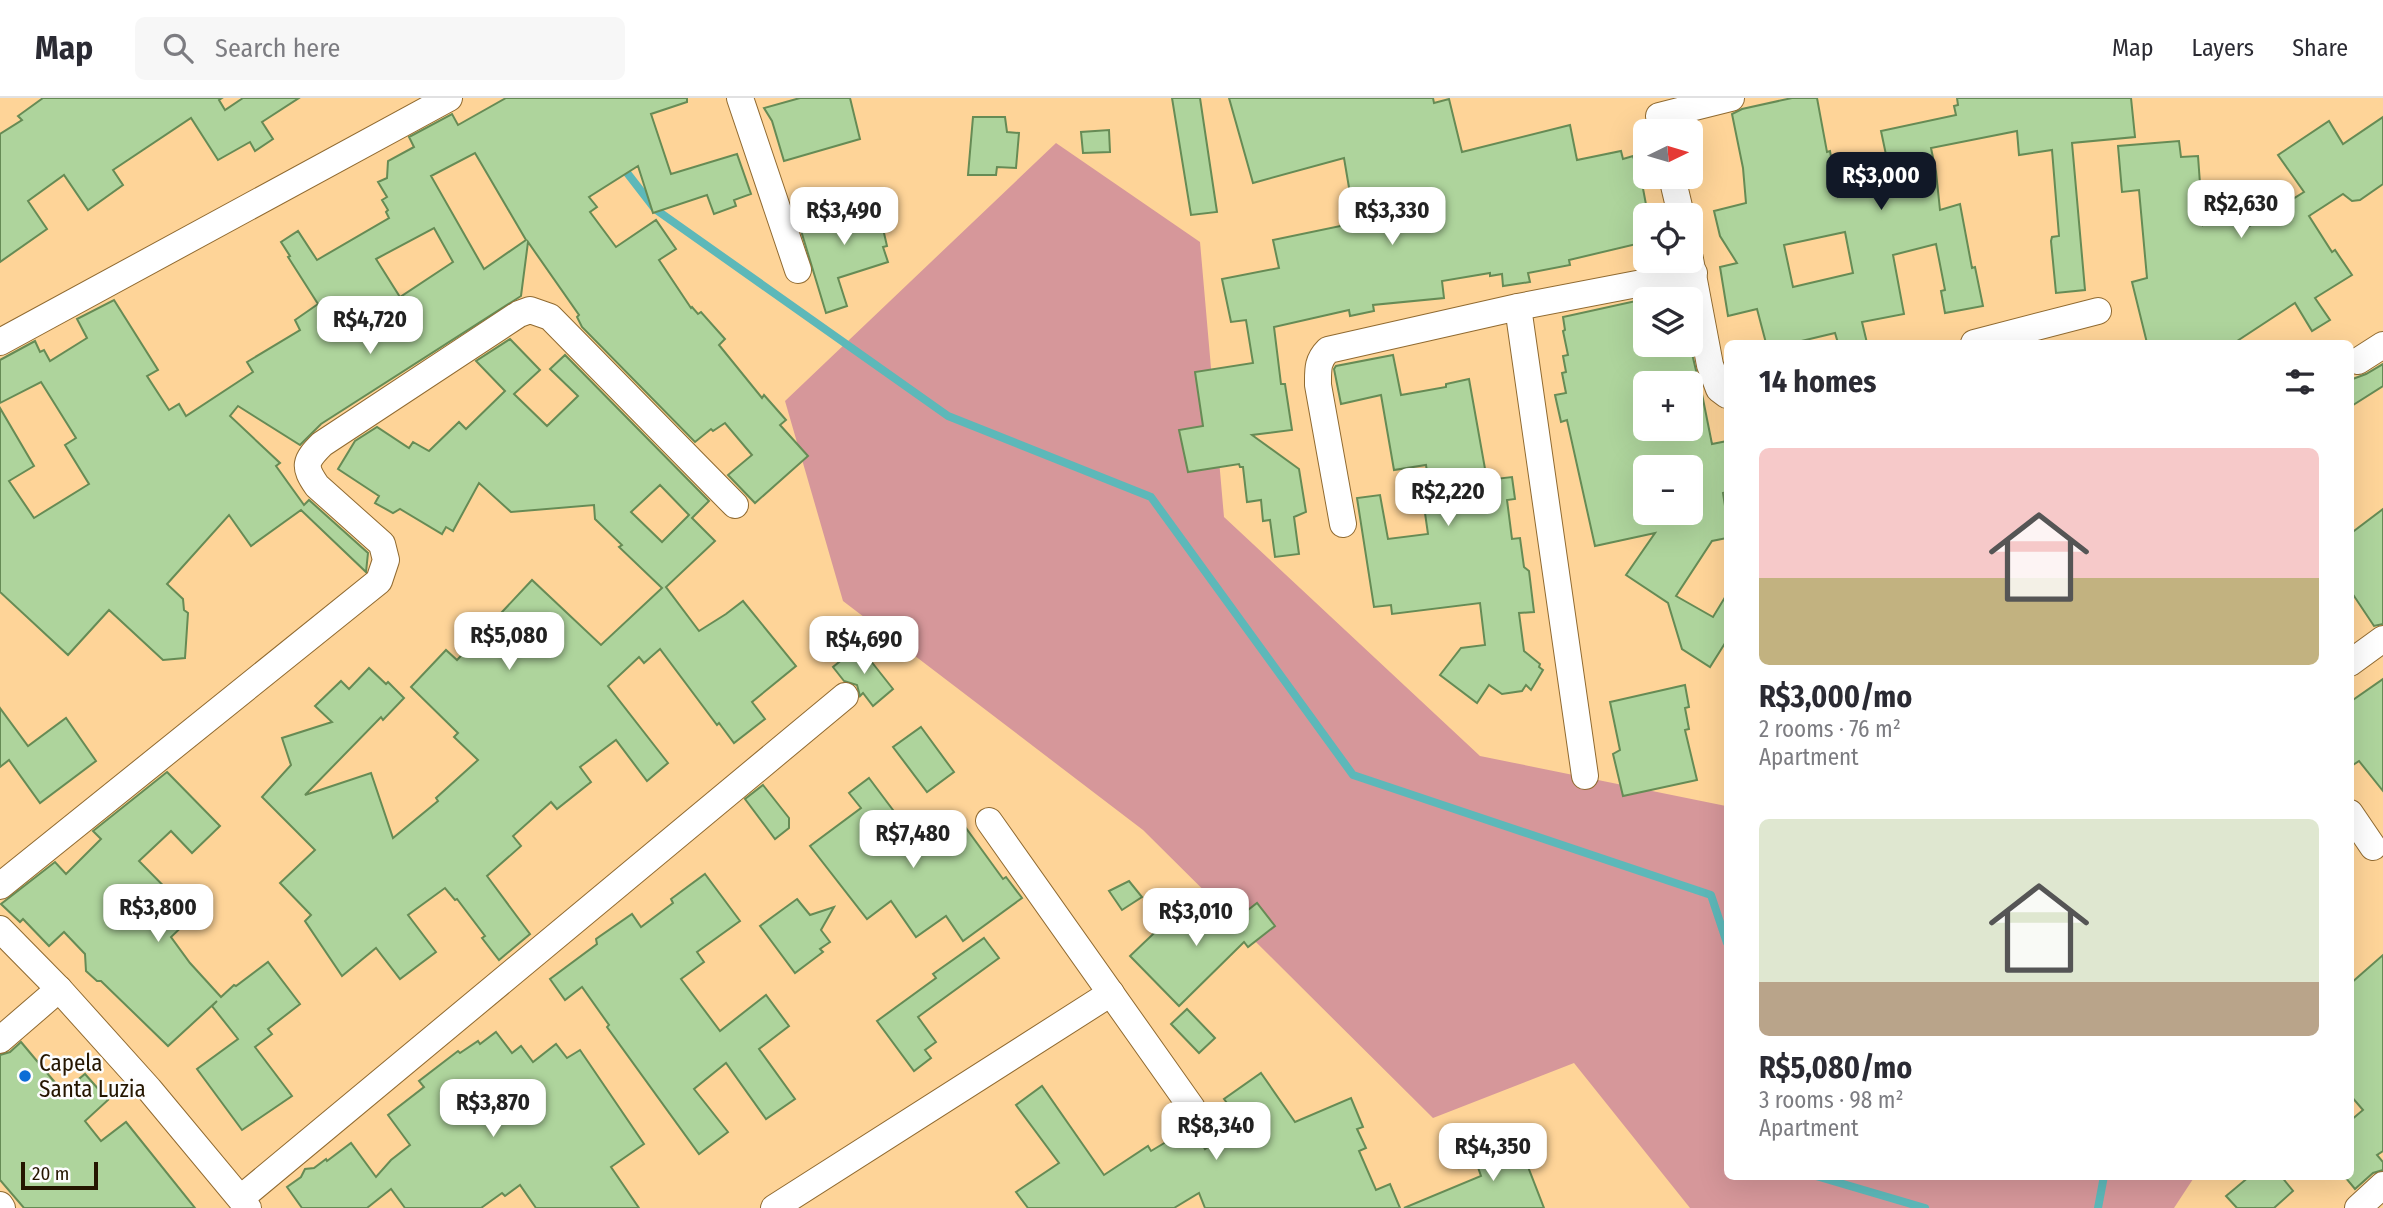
<!DOCTYPE html>
<meta charset="utf-8">
<style>
body{margin:0;font-family:"Fira Sans Condensed",sans-serif;background:#f7f7f7;color:#2b2b33;height:100vh;display:flex;flex-direction:column;font-size:26px;white-space:nowrap}
*{box-sizing:border-box;margin:0}
p{font-size:23px;color:#7c7c81}
.icon{flex:none;width:38px;height:38px;fill:none;stroke:currentColor;stroke-width:2;stroke-linecap:round;stroke-linejoin:round}
.map{position:relative;flex:1;overflow:hidden}
.panel{position:absolute;left:1724px;top:242px;width:630px;height:840px;display:flex;flex-direction:column;background:#fff;border-radius:10px;box-shadow:0 7px 28px #0002}
.panel>*{flex:none}
.needle{width:46px;rotate:85deg}
.buttons{position:absolute;left:1633px;top:21px;display:grid;gap:14px}
.buttons a{display:grid;place-items:center;width:70px;height:70px;border-radius:10px;background:#fff;box-shadow:0 7px 28px #0002;font-size:35px}
.scale{position:absolute;left:21px;bottom:18px;width:77px;box-sizing:border-box;padding-left:7px;border:4px solid #251600;border-top:0;font-size:19px;line-height:24px;white-space:nowrap;color:#251600;-webkit-text-stroke:5px #fdfdfd;paint-order:stroke}
.price{position:absolute;translate:-50% -60px;padding:0 16px;border-radius:14px;background:#fff;color:#222;font-size:23px;line-height:46px;filter:drop-shadow(0 2px 4px #0008)}
.price::after{content:'';position:absolute;left:50%;top:42px;width:21px;height:16px;margin-left:-10px;background:inherit;clip-path:polygon(0 0,100% 0,50% 100%)}
.price.selected{background:#111827;color:#fff}
ul{padding:0;list-style:none}
li{display:grid;align-content:center;gap:14px;height:371px;padding:0 35px}
li span{display:grid;place-items:center;height:217px;border-radius:10px;color:#555}
li>.icon{margin-inline-start:auto}
span .icon{width:126px;height:126px;fill:#fffc;stroke-width:1}
li b{font-size:30px}
h2{display:flex;justify-content:space-between;align-items:center;height:84px;padding:0 35px;font-size:30px}
header{display:flex;align-items:center;gap:42px;box-sizing:border-box;height:98px;padding:0 35px;background:#fff;border-bottom:2px solid #e1e1e2}
header strong{font-size:33px}
nav{display:flex;gap:38px;margin-inline-start:auto;font-size:24px}
.search{width:490px;height:63px;background:#f7f7f7;display:flex;align-items:center;gap:18px;box-sizing:border-box;padding:0 24px;border-radius:10px;color:#7c7c81;font-size:26px}
.map>svg:first-child{display:block}
.green{fill:#d6979a}
.lines{fill:none;stroke-linecap:round;stroke-linejoin:round}
.stream{stroke:#5db8b9;stroke-width:8}
.building{fill:#aed49c;stroke:#668b55;stroke-width:2;fill-rule:evenodd}
.minor-casing{stroke:#906a30;stroke-width:28}
.minor{stroke:#fff;stroke-width:26}
.poi-dot{fill:#0c6dd6;stroke:#fdfdfd;stroke-width:2.5}
.labels{text-anchor:middle;dominant-baseline:central;stroke-width:5;stroke-linejoin:round;paint-order:stroke}
.poi-label{font-size:23px;fill:#251600;stroke:#fdfdfd;text-anchor:start}
</style>
<header>
<strong>Map</strong>
<div class="search"><svg class="icon" aria-label="search" viewBox="0 0 24 24"><circle cx="10" cy="10" r="6"/><path d="M15 15l6 6"/></svg>Search here</div>
<nav><a>Map</a><a>Layers</a><a>Share</a></nav>
</header>
<div class="map">
<svg width="2383" height="1110" viewBox="0 0 2383 1110">
<rect width="100%" height="100%" fill="#fed498"/>
<polygon class="green" points="1056,45 1200,144 1224,419 1480,658 1726,708 1727,1078 2195,1078 2174,1110 1690,1110 1574,965 1433,1020 1143,732 843,503 785,303"/>
<g class="lines">
<g class="stream">
<polyline points="621,67 655,111 948,318 1151,399 1353,677 1711,797 1727,845"/>
<polyline points="1816,1078 1925,1110"/>
<polyline points="2098,1110 2104,1078"/>
</g>
</g>
<g class="building">
<polygon points="43,0 222,0 219,2 225,12 243,0 299,0 262,24 273,41 255,53 250,44 218,62 191,20 113,72 123,87 88,112 64,77 28,103 47,131 0,164 0,36 22,22 18,18"/>
<path d="M506 0H687V4L651 16 671 76 737 56 751 96 734 102 736 108 714 116 707 97 653 115 638 68 589 99 597 109 590 114 616 149 656 122 676 151 659 162 691 210 692 209 698 216 701 214 725 241 719 247 762 300 764 297 786 322 780 327 808 358 755 405 728 377 752 357 725 325 713 333 711 331 695 344 582 229 577 219 579 217 528 144 521 198 321 326 300 347 238 308 230 318 280 365 276 368 304 407 309 402 368 455 366 474 301 412 251 448 229 417 167 486 183 501 184 512 188 515 185 560 163 562 109 512 68 557 0 494V310L34 368 9 383 34 420 89 386 65 347 76 340 41 284 0 305V262L35 243 40 254 44 252 50 263 87 240 77 221 114 202 158 272 147 278 169 312 179 306 186 318 253 274 247 264 300 232 295 222 318 206 288 159 290 158 281 144 298 133 317 162 389 120 386 114 388 112 382 102 387 99 378 84 387 80 388 63 414 49 409 39 452 16 458 27ZM475 55 526 142 484 171 431 78ZM434 130 453 164 400 199 376 161Z"/>
<polygon points="800,0 850,0 860,41 784,63 772,23 764,10"/>
<polygon points="1172,0 1200,0 1217,114 1191,117"/>
<polygon points="1229,0 1433,0 1434,5 1449,1 1462,54 1570,27 1577,62 1621,53 1623,61 1633,58 1635,65 1638,64 1648,117 1645,117 1645,144 1569,162 1570,167 1528,175 1530,184 1503,188 1502,176 1490,178 1490,175 1442,183 1444,200 1373,207 1374,213 1350,218 1349,212 1274,229 1281,286 1285,286 1292,332 1252,337 1299,371 1306,414 1294,419 1299,456 1275,459 1270,422 1263,423 1261,402 1247,404 1243,369 1240,369 1239,366 1188,374 1179,332 1203,328 1195,274 1253,265 1246,222 1231,224 1222,181 1279,170 1273,142 1355,125 1344,60 1253,85"/>
<path d="M1792 0H1817L1827 54 1830 53 1838 99 1892 85 1881 33 1956 17 1954 8 1958 7 1957 0H2131L2135 39 2072 45 2085 192 2056 195 2051 143 2052 139 2059 138 2052 52 2019 57 2017 33 1931 50 1936 74 1940 112 1960 106 1972 170 1975 169 1983 208 1945 215 1941 193 1945 192 1936 146 1893 157 1904 216 1862 224 1867 245H1838L1835 235 1793 245H1766L1757 211 1728 218 1720 169 1737 165 1720 138 1714 113 1746 105 1743 70 1732 16 1742 11ZM1845 134 1853 175 1793 189 1784 147Z"/>
<polygon points="973,19 1005,19 1007,34 1019,35 1016,70 997,69 996,77 968,77"/>
<polygon points="2383,19 2383,86 2360,102 2352,103 2343,96 2309,118 2332,154 2335,152 2352,177 2315,200 2330,222 2312,233 2295,205 2234,245 2147,245 2132,184 2147,180 2139,92 2122,94 2118,48 2179,43 2181,59 2198,58 2203,127 2230,110 2243,132 2304,94 2278,57 2329,23 2343,46"/>
<polygon points="1109,32 1110,54 1083,55 1081,34"/>
<polygon points="873,98 881,122 887,148 883,149 888,164 838,180 847,208 826,215 799,126"/>
<path d="M1645 201V247H1690L1699 285H1645V331H1690V287L1700 286 1712 346 1727 343V394L1723 395 1727 421V440L1712 443 1676 498 1713 519 1727 496V542L1710 569 1682 551 1668 505 1626 477 1655 435 1595 448 1567 322 1561 324 1555 297 1566 295 1562 275 1566 274 1563 258 1568 257 1563 233 1565 232 1563 219ZM1645 369H1690V415H1645Z"/>
<path d="M510 241 540 272 514 296 547 328 578 298 550 271 565 257 709 403 692 420 715 443 666 489 699 533 726 516 743 503 796 568 752 604 765 621 734 645 719 625 717 627 660 551 644 565 639 559 608 588 668 665 647 683 616 642 580 669 591 684 557 711 551 704 513 738 521 748 487 778 530 836 499 862 482 840 485 838 457 801 455 802 445 790 408 817 436 854 400 881 376 850 342 878 305 823 311 817 280 785 315 752 262 699 291 667 282 640 332 624 315 608 341 583 349 591 369 570 386 586 388 584 404 600 383 622 381 619 305 697 371 675 393 740 438 703 436 700 478 662 454 639 458 635 411 589 446 552 457 562 532 482 601 547 662 490 619 449 622 447 595 421 594 407 511 414 479 385 453 433 446 429 442 436 400 411 393 415 375 405 379 398 338 371 355 343 377 329 409 350 413 344 429 353 459 324 466 331 505 293 476 263ZM660 387 689 417 662 444 631 414Z"/>
<polygon points="1393,257 1401,297 1446,289 1446,286 1469,281 1487,382 1512,379 1515,401 1507,402 1512,441 1520,440 1524,469 1529,473 1534,514 1519,515 1524,553 1540,566 1539,569 1543,572 1531,592 1526,587 1522,593 1502,596 1489,587 1477,605 1440,577 1461,550 1485,547 1480,505 1392,516 1391,507 1374,509 1357,400 1380,397 1388,441 1428,436 1424,408 1432,408 1426,367 1394,372 1381,297 1341,306 1334,271 1336,268"/>
<polygon points="2383,266 2383,288 2350,309 2350,282 2366,276"/>
<polygon points="2383,411 2383,526 2374,528 2350,492 2350,436"/>
<polygon points="859,548 893,591 873,608 863,595 860,598 857,587 844,583 833,569"/>
<polygon points="2383,581 2383,693 2359,663 2350,669 2350,604"/>
<polygon points="1685,587 1689,609 1685,610 1689,631 1685,632 1697,682 1623,698 1613,656 1620,652 1610,604"/>
<polygon points="0,610 28,648 66,620 96,663 40,705 9,662 0,669"/>
<polygon points="921,629 954,674 927,694 893,649"/>
<polygon points="167,674 220,728 192,755 171,733 139,763 193,818 171,839 190,865 221,899 234,887 236,888 268,864 300,906 268,931 272,936 255,949 292,998 242,1032 197,971 238,941 212,908 217,903 168,948 101,883 97,883 86,873 85,856 64,834 49,848 23,821 20,824 1,806 55,764 66,776 101,741 93,733"/>
<polygon points="869,680 926,756 963,726 1003,781 1006,779 1022,800 963,843 946,818 916,839 891,803 867,821 810,748 861,710 849,695"/>
<polygon points="763,687 789,720 789,730 775,741 745,701"/>
<polygon points="705,776 740,823 697,854 704,864 681,881 720,933 766,897 789,928 759,951 795,1001 766,1021 726,965 694,991 728,1034 699,1056 607,929 609,927 582,889 565,902 550,881 597,846 596,841 632,816 641,829 673,805 671,801"/>
<polygon points="1129,783 1142,799 1122,812 1109,793"/>
<polygon points="797,801 810,817 834,809 821,832 830,844 820,851 823,854 795,875 760,828"/>
<polygon points="1190,801 1221,833 1257,805 1275,828 1248,849 1244,844 1179,908 1130,858"/>
<polygon points="984,840 999,860 918,919 936,944 925,952 931,960 914,973 877,923 936,880 933,876"/>
<polygon points="2383,857 2383,1053 2377,1057 2383,1064 2383,1072 2373,1075 2355,1091 2345,1079 2350,1078 2350,1023 2363,1012 2350,997 2350,886"/>
<polygon points="1187,911 1215,940 1199,955 1171,926"/>
<polygon points="496,934 512,955 521,948 533,964 556,946 567,960 580,952 644,1046 611,1069 639,1110 536,1110 520,1087 505,1098 502,1095 481,1110 405,1110 391,1091 367,1110 302,1110 287,1089 301,1079 305,1071 314,1070 326,1061 327,1063 351,1045 376,1079 391,1062 410,1047 388,1017 424,989 419,983 458,953 460,955 478,943 480,946"/>
<polygon points="21,944 63,994 85,976 108,1002 85,1023 101,1043 126,1024 195,1110 24,1110 0,1082 0,957 10,954"/>
<polygon points="1261,975 1295,1024 1351,1000 1363,1029 1357,1031 1366,1050 1359,1053 1376,1092 1390,1086 1400,1110 1205,1110 1199,1095 1174,1110 1028,1110 1016,1094 1059,1065 1016,1007 1042,988 1104,1077 1148,1048 1151,1053 1191,1029 1205,1051 1242,1025 1224,1001"/>
<polygon points="1516,1038 1544,1110 1404,1110 1481,1078 1473,1055"/>
<polygon points="2250,1078 2281,1078 2293,1093 2274,1110 2237,1110 2226,1098"/>
</g>
<g class="lines">
<g class="minor-casing">
<g id="minor">
<polyline points="740,0 798,172"/>
<polyline points="1659,18 1731,0"/>
<polyline points="1672,79 1681,117"/>
<polyline points="1690,161 1710,267 1719,291 1727,297"/>
<polyline points="1518,209 1585,678"/>
<polyline points="0,244 449,0"/>
<polyline points="1974,245 2098,213"/>
<polyline points="2358,263 2383,247"/>
<path d="M1343 426 1318 287C1318 272 1317 263 1328 252L1518 209 1694 175"/>
<polyline points="2350,565 2383,541"/>
<polyline points="2350,715 2373,749"/>
<polyline points="989,723 1192,1010"/>
<path d="M0 788 379 483 386 462 382 446 317 388C303 368 305 363 322 346L519 216 530 212 550 219 735 407"/>
<polyline points="0,831 59,891 149,991 248,1110"/>
<polyline points="0,942 59,891"/>
<polyline points="241,1100 845,598"/>
<polyline points="0,1107 2,1110"/>
<polyline points="774,1110 1111,895"/>
<polyline points="2358,1110 2383,1087"/>
</g>
</g>
<use href="#minor" class="minor"/>
</g>
<circle class="poi-dot" cx="25" cy="978" r="7"/>
<g class="labels">
<g class="poi-label">
<text x="39" y="965">Capela<tspan x="39" dy="26">Santa Luzia</tspan></text>
</g>
</g>
</svg>
<div class="buttons">
<a><svg class="needle" viewBox="-14 -14 28 28"><path d="M0-13l5 13h-10z" fill="#e53935"/><path d="M0 13l5-13h-10z" fill="#7c7c81"/></svg></a>
<a><svg class="icon" aria-label="locate" viewBox="0 0 24 24"><circle cx="12" cy="12" r="6"/><path d="M12 2v4M12 18v4M2 12h4M18 12h4"/></svg></a>
<a><svg class="icon" aria-label="layers" viewBox="0 0 24 24"><path d="M12 4l9 5-9 5-9-5zM3 14l9 5 9-5"/></svg></a>
<a>+</a>
<a>−</a>
</div>
<div class="scale">20 m</div>
<b class="price selected" style="left:1881px;top:114px">R$3,000</b>
<b class="price" style="left:2241px;top:142px">R$2,630</b>
<b class="price" style="left:844px;top:149px">R$3,490</b>
<b class="price" style="left:1392px;top:149px">R$3,330</b>
<b class="price" style="left:370px;top:258px">R$4,720</b>
<b class="price" style="left:1448px;top:430px">R$2,220</b>
<b class="price" style="left:509px;top:574px">R$5,080</b>
<b class="price" style="left:864px;top:578px">R$4,690</b>
<b class="price" style="left:913px;top:772px">R$7,480</b>
<b class="price" style="left:158px;top:846px">R$3,800</b>
<b class="price" style="left:1196px;top:850px">R$3,010</b>
<b class="price" style="left:493px;top:1041px">R$3,870</b>
<b class="price" style="left:1216px;top:1064px">R$8,340</b>
<b class="price" style="left:1493px;top:1085px">R$4,350</b>
<section class="panel">
<h2>14 homes<svg class="icon" aria-label="filters" viewBox="0 0 24 24"><path d="M4 7h16M4 17h16"/><circle cx="9" cy="7" r="2"/><circle cx="15" cy="17" r="2"/></svg></h2>
<ul>
<li><span style="background:linear-gradient(#f6c9c9 60%,#c2b280 0)"><svg class="icon" aria-label="home" viewBox="0 0 24 24"><path d="M3 11l9-7 9 7M6 9v11h12V9"/></svg></span><div><b>R$3,000/mo</b><p>2 rooms · 76 m²</p><p>Apartment</p></div></li>
<li><span style="background:linear-gradient(#dfe7d0 75%,#b9a48a 0)"><svg class="icon" aria-label="home" viewBox="0 0 24 24"><path d="M3 11l9-7 9 7M6 9v11h12V9"/></svg></span><div><b>R$5,080/mo</b><p>3 rooms · 98 m²</p><p>Apartment</p></div></li>
</ul>
</section>
</div>
